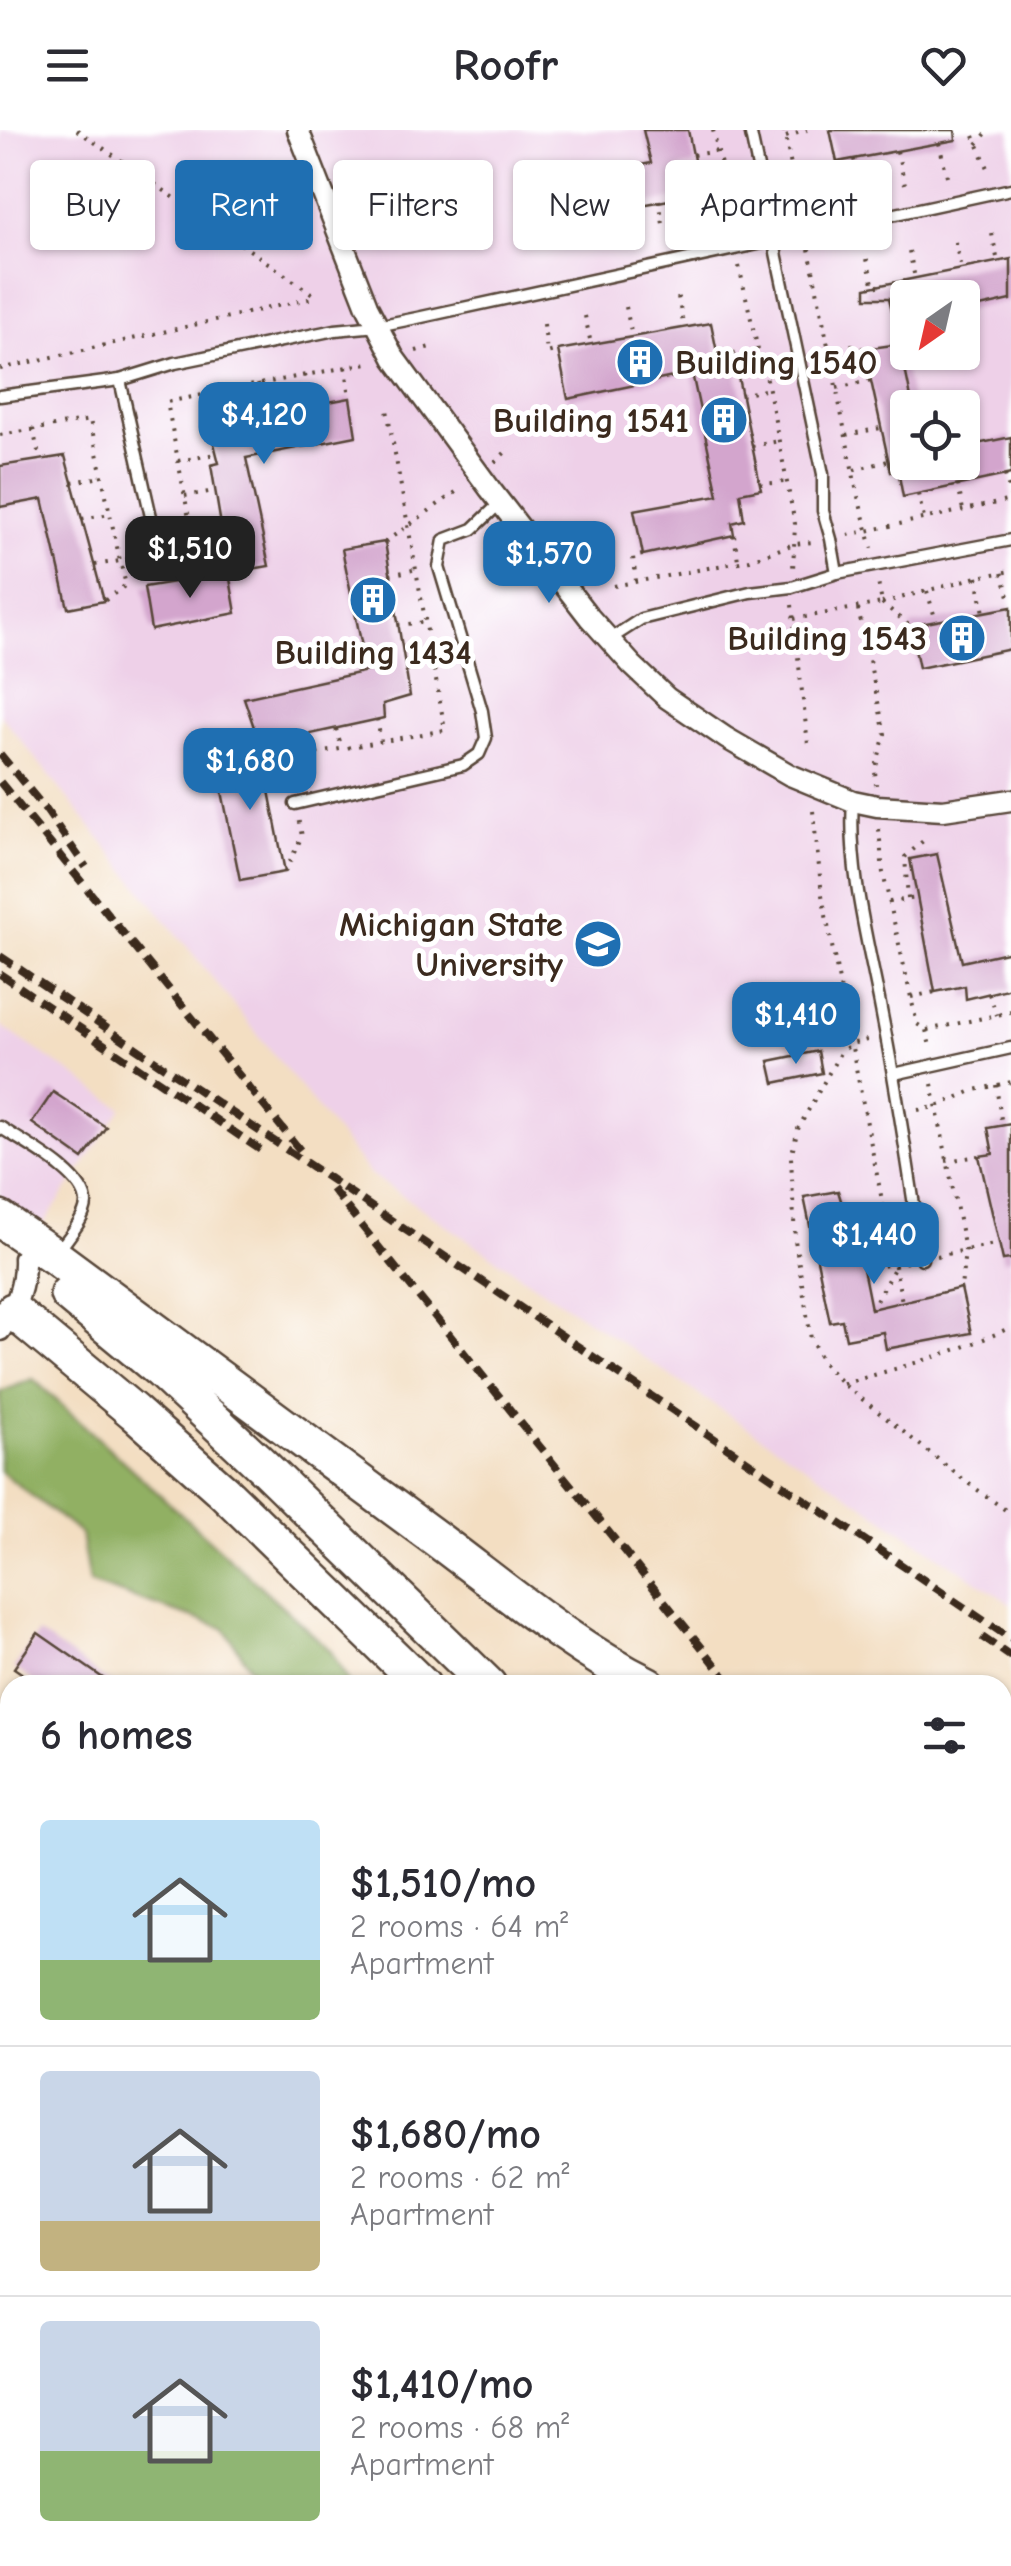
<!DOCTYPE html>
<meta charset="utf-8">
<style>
body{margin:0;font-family:"Comic Neue",sans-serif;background:#f2f2f3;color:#2b2b33;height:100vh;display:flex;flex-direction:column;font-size:38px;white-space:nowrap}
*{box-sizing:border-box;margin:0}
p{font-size:32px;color:#7c7c81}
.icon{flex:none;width:55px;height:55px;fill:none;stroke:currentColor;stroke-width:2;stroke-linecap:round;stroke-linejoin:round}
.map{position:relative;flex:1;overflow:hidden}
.panel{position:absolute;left:0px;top:1545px;width:1012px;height:892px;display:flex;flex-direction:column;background:#fff;border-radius:30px 30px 0 0;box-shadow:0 2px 8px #0004}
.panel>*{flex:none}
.top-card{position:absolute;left:30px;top:30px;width:952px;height:90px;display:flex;gap:20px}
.needle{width:65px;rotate:214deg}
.controls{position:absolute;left:890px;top:150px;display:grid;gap:20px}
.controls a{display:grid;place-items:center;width:90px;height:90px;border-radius:10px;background:#fff;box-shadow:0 2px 8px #0004;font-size:50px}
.price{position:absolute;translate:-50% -85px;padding:0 22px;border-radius:20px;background:#1f6fb2;color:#fff;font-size:32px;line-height:65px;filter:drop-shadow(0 2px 5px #0008)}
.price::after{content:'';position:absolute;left:50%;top:60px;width:30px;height:22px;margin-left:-15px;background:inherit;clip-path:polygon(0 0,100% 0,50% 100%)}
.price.selected{background:#222;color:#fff}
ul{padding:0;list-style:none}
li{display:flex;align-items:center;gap:30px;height:250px;padding:0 40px}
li+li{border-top:2px solid #e1e1e2}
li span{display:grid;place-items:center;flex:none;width:280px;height:200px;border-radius:10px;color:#555}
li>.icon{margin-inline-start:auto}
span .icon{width:120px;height:120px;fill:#fffc;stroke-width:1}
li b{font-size:42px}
h2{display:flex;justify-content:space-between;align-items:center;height:120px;padding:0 40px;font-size:42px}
.chip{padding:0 35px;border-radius:10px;background:#fff;box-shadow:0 2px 8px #0004;font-size:35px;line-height:90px}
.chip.selected{background:#1f6fb2;color:#fff}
header{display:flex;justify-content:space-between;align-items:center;height:130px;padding:0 40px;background:#fff;font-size:45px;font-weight:800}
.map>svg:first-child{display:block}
.built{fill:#eed0e8;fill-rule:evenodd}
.forest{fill:#91b063;stroke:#666d40;stroke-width:2.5}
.building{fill:#d3a5cd}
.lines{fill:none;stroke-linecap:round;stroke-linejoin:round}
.lane-casing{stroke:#574537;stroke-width:15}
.street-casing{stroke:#574537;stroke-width:25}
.highway-casing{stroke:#574537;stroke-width:40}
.path{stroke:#574537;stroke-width:4;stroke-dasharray:2.5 8;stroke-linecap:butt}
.lane{stroke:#fff;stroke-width:10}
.street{stroke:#fff;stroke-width:20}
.highway{stroke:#fff;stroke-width:35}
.rail{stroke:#3b2a1e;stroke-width:8;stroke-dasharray:15 8;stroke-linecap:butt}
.labels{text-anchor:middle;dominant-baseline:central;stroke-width:10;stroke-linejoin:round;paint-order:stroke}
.poi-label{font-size:35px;font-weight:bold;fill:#3b2a1e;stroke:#fff;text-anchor:end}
</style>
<header><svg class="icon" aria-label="menu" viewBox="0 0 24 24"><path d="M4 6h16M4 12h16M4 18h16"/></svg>Roofr<svg class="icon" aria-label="heart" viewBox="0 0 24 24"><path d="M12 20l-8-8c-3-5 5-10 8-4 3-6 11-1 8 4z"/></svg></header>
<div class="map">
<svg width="1011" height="2436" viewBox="0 0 1011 2436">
<rect width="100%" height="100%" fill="#fff"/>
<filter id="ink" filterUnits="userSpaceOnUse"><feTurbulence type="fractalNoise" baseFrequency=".01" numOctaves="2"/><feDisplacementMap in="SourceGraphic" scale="20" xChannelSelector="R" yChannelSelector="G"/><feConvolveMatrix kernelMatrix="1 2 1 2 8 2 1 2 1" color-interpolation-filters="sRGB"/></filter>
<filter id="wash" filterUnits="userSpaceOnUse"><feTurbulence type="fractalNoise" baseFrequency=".0048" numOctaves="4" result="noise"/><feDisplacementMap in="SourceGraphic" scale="40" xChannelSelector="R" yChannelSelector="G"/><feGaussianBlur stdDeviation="2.25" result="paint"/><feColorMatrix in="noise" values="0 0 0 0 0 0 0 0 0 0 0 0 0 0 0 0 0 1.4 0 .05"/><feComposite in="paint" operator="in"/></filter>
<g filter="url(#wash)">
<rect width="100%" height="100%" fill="#f3dec2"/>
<g class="built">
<path d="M0 0H1011V1474L370 1044 0 584ZM908 168H962V222H908ZM908 278H962V332H908Z"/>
<polygon points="0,895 122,978 40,1099 0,1071"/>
</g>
<polygon class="forest" points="33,1249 330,1520 351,1555 256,1555 256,1546 224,1498 89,1453 81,1404 0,1341 0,1262"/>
<g id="blocks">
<g class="building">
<polygon points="643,0 688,0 695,35 679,38 686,67 546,92 537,56 651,33"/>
<polygon points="830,0 955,0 956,10 837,32"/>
<polygon points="1011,129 1011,170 962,181 962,168 908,168 908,213 900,214 889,168 866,168 866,158"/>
<polygon points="711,193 718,227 733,223 761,359 740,363 744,390 732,393 734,405 643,425 634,380 718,365 692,243 568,269 558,220"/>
<polygon points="900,214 913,278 908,278 908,332 962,332 962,317 1011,307 1011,344 903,367 898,340 891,342 864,219"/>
<polygon points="350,268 356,306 246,328 269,436 229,443 211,335 219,333 209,294"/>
<polygon points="65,326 104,471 68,478 43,369 0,377 0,336"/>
<polygon points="385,412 410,566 383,574 384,588 260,615 244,568 367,541 342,419"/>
<polygon points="229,443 236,483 151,500 144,457"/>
<polygon points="1011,477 1011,519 919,538 910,496"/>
<polygon points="260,615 285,742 240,750 215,627"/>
<polygon points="937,724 962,832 1011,821 1011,858 966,869 965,856 935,862 910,729"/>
<polygon points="818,921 822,943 774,953 769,931"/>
<polygon points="53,962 106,997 83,1029 32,993"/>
<polygon points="1011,994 1011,1129 1003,1130 979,1026 993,1024 988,998"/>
<polygon points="838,1061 863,1139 871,1179 961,1158 971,1203 886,1219 883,1202 846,1209 842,1190 830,1192 804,1067"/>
<polygon points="38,1503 113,1555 39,1555 14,1538"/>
</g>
</g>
</g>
<g filter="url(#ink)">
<use href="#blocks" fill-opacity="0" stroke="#574537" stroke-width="2.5"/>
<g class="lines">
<g class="lane-casing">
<g id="lane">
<polyline points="750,0 823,344 823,381 831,409 837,443"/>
<polyline points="120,250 159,422"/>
<polyline points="0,266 120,250 175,233 335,200 377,196 417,188 1011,59"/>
<polyline points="610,509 641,489 750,462 792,457 837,443 1011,410"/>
<path d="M853 671C848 743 869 815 882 885 898 966 910 1047 922 1129"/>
<polyline points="295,674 463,635 479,624 486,608 482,581 439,437 444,410 473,399 500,373"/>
<polyline points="894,944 1011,918"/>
<path d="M0 997C22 1012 87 1045 86 1074 85 1090 66 1109 58 1122"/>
</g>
</g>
<g class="street-casing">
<g id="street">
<polyline points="298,0 367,176 394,228 490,359 589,487 632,535 667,568 726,608 790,645 853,671 877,676 943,680 1011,670"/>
<path d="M0 1200C16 1177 25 1156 24 1128"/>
<polyline points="0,1619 10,1624"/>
<polyline points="0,2056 10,2038"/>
<polyline points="0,2168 10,2175"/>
</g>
</g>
<g class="highway-casing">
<g id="highway">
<path d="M0 1089 54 1126C177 1217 300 1308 423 1399 497 1453 566 1514 648 1555"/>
<polyline points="68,1164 160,1240 266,1339 488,1555"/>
<polyline points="13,1181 134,1282 223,1361 422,1555"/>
<polyline points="1002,1630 1011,1629"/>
<polyline points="1002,2067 1011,2053"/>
<polyline points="1002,2097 1011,2106"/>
<polyline points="1002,2151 1011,2161"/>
<polyline points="715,2436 716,2428"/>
<polyline points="832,2436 835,2428"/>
<polyline points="943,2436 946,2428"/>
</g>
</g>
<g class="path">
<polyline points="77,0 317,167"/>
<polyline points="713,0 729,70 733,102"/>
<polyline points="784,0 796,62 802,74 804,85"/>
<polyline points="974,6 988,38"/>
<polyline points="786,7 807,0"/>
<polyline points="939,13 947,46"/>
<polyline points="977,14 989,0"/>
<polyline points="897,21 905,54"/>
<polyline points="693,25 718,21"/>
<polyline points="854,29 862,62"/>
<polyline points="659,70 664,100"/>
<polyline points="620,78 626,108"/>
<polyline points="573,87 580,117"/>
<polyline points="992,104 998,132"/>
<polyline points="955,112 961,139"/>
<polyline points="809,119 857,363 872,418"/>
<polyline points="909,121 915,148"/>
<polyline points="867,129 874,157 886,154"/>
<polyline points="739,136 758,220 764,234 795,394 793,440"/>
<polyline points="678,167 684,198"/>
<polyline points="626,177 632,207"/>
<polyline points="585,186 591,214"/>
<polyline points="544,194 547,223 558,220"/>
<polyline points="830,219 852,215 864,219"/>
<polyline points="416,221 434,216"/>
<polyline points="733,223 758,220"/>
<polyline points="346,237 350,268"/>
<polyline points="0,239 317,167"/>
<polyline points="305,245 311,276"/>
<polyline points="258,254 264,284"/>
<polyline points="837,258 871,250"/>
<polyline points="222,261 229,291"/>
<polyline points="741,265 769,259"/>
<polyline points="33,299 40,330"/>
<polyline points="0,305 90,290 120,431 144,425"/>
<polyline points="846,305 881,298"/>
<polyline points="752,316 779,311"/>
<polyline points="178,331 216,324"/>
<polyline points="495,332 510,318"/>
<polyline points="0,335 0,336"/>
<polyline points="854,340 888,331"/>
<polyline points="1005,345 1011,367"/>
<polyline points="72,352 102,347"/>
<polyline points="760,354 785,352"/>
<polyline points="958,355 963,380"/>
<polyline points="918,364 924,388"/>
<polyline points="185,366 215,361"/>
<polyline points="82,389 110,384"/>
<polyline points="734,405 738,430"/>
<polyline points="848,405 1011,370"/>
<polyline points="385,412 460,359"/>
<polyline points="194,415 229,443"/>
<polyline points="194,415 198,448"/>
<polyline points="194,415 224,409"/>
<polyline points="173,419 194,415 167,272 373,232"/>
<polyline points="95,435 120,431 126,455 104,471"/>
<polyline points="171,435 176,452"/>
<polyline points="1002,443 1011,473"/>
<polyline points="390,445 417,439"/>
<polyline points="977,447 984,483"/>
<polyline points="636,451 633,427 643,425"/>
<polyline points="614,456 750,430 794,414 814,412"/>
<polyline points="927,461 936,491"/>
<polyline points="882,473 977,447 1011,441"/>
<polyline points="882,473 910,496"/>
<polyline points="792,475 808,614"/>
<polyline points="858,479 885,604 875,640 876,655"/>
<polyline points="794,489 882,473 878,452"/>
<polyline points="398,495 426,492"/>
<polyline points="406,540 434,534"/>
<polyline points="377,589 381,611"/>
<polyline points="336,599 342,618"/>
<polyline points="283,610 285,629"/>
<polyline points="260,615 285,629"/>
<polyline points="264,636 285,629"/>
<polyline points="292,659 285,629 445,600 386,274"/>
<polyline points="813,681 822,765 902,1172"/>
<polyline points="879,699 883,743 917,894 926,900 931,920"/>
<polyline points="285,742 302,706 298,688"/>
<polyline points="908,769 905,727 924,710"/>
<polyline points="889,772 917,768"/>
<polyline points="989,864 997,885"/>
<polyline points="911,867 935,862"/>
<polyline points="927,900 1011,882"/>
<polyline points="867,910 851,914 840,923 798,999 791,1027 795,1110 811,1209 823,1233 843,1254 968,1353 1011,1384"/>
<polyline points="932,954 965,1120 961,1158"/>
<polyline points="996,955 1002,996"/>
<polyline points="918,980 935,977 975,960 1011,952"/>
<polyline points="946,1031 979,1026"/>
<polyline points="937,1126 999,1113"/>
<polyline points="863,1139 908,1132"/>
<polyline points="871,1179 896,1135"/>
<path d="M843 1254C900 1237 957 1223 1011 1197"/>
</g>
<use href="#lane" class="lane"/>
<use href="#street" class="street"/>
<use href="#highway" class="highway"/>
<g class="rail">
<polyline points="0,624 46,680 86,737"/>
<polyline points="0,652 300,1020"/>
<polyline points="0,826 1011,1509"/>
<polyline points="0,844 265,1023"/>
<polyline points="332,1059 732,1555"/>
<polyline points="982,1507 1011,1527"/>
<polyline points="1002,1891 1011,1901"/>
</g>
</g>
</g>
<defs>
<g id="building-disc" transform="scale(2.5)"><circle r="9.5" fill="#1f6fb2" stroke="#fff"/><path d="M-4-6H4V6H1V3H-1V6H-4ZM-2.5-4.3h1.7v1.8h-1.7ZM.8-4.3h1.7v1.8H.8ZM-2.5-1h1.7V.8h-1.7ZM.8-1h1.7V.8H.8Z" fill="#fff"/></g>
<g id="university-disc" transform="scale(2.5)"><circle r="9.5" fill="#1f6fb2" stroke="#fff"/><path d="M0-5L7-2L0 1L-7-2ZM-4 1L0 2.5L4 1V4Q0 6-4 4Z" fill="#fff"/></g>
</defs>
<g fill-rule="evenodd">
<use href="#building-disc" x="640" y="232"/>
<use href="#building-disc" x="724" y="290"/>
<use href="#building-disc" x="373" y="470"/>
<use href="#building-disc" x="962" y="508"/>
<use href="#university-disc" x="598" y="814"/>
</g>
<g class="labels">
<g class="poi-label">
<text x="675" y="232" text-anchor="start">Building 1540</text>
<text x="689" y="290">Building 1541</text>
<text x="927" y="508">Building 1543</text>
<text x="373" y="522" text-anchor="middle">Building 1434</text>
<text x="563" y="794">Michigan State<tspan x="563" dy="40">University</tspan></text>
</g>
</g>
</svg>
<div class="controls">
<a><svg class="needle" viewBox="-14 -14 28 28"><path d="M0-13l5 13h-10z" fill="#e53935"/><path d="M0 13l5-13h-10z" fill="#7c7c81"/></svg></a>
<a><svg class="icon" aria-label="locate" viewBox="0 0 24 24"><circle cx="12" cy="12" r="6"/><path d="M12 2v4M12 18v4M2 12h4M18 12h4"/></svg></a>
</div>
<b class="price" style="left:264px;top:337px">$4,120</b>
<b class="price selected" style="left:190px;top:471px">$1,510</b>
<b class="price" style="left:549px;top:476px">$1,570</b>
<b class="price" style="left:250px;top:683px">$1,680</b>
<b class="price" style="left:796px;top:937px">$1,410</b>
<b class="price" style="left:874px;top:1157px">$1,440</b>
<div class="top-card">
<a class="chip">Buy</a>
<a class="chip selected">Rent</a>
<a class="chip">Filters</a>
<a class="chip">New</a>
<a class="chip">Apartment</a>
</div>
<section class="panel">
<h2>6 homes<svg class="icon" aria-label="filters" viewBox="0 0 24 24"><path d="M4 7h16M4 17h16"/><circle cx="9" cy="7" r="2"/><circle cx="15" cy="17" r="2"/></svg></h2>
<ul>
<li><span style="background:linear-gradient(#bfe0f5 70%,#8fb573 0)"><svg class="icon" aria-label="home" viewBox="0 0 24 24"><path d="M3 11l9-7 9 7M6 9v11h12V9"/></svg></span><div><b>$1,510/mo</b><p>2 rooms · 64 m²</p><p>Apartment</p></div></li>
<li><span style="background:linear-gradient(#c9d6e8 75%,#c2b280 0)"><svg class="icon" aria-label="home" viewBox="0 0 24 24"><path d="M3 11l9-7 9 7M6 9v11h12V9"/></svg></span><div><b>$1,680/mo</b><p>2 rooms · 62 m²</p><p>Apartment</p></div></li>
<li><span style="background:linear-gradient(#c9d6e8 65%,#8fb573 0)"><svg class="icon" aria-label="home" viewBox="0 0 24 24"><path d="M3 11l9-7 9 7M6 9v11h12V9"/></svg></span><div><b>$1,410/mo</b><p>2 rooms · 68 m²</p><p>Apartment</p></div></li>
</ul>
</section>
</div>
